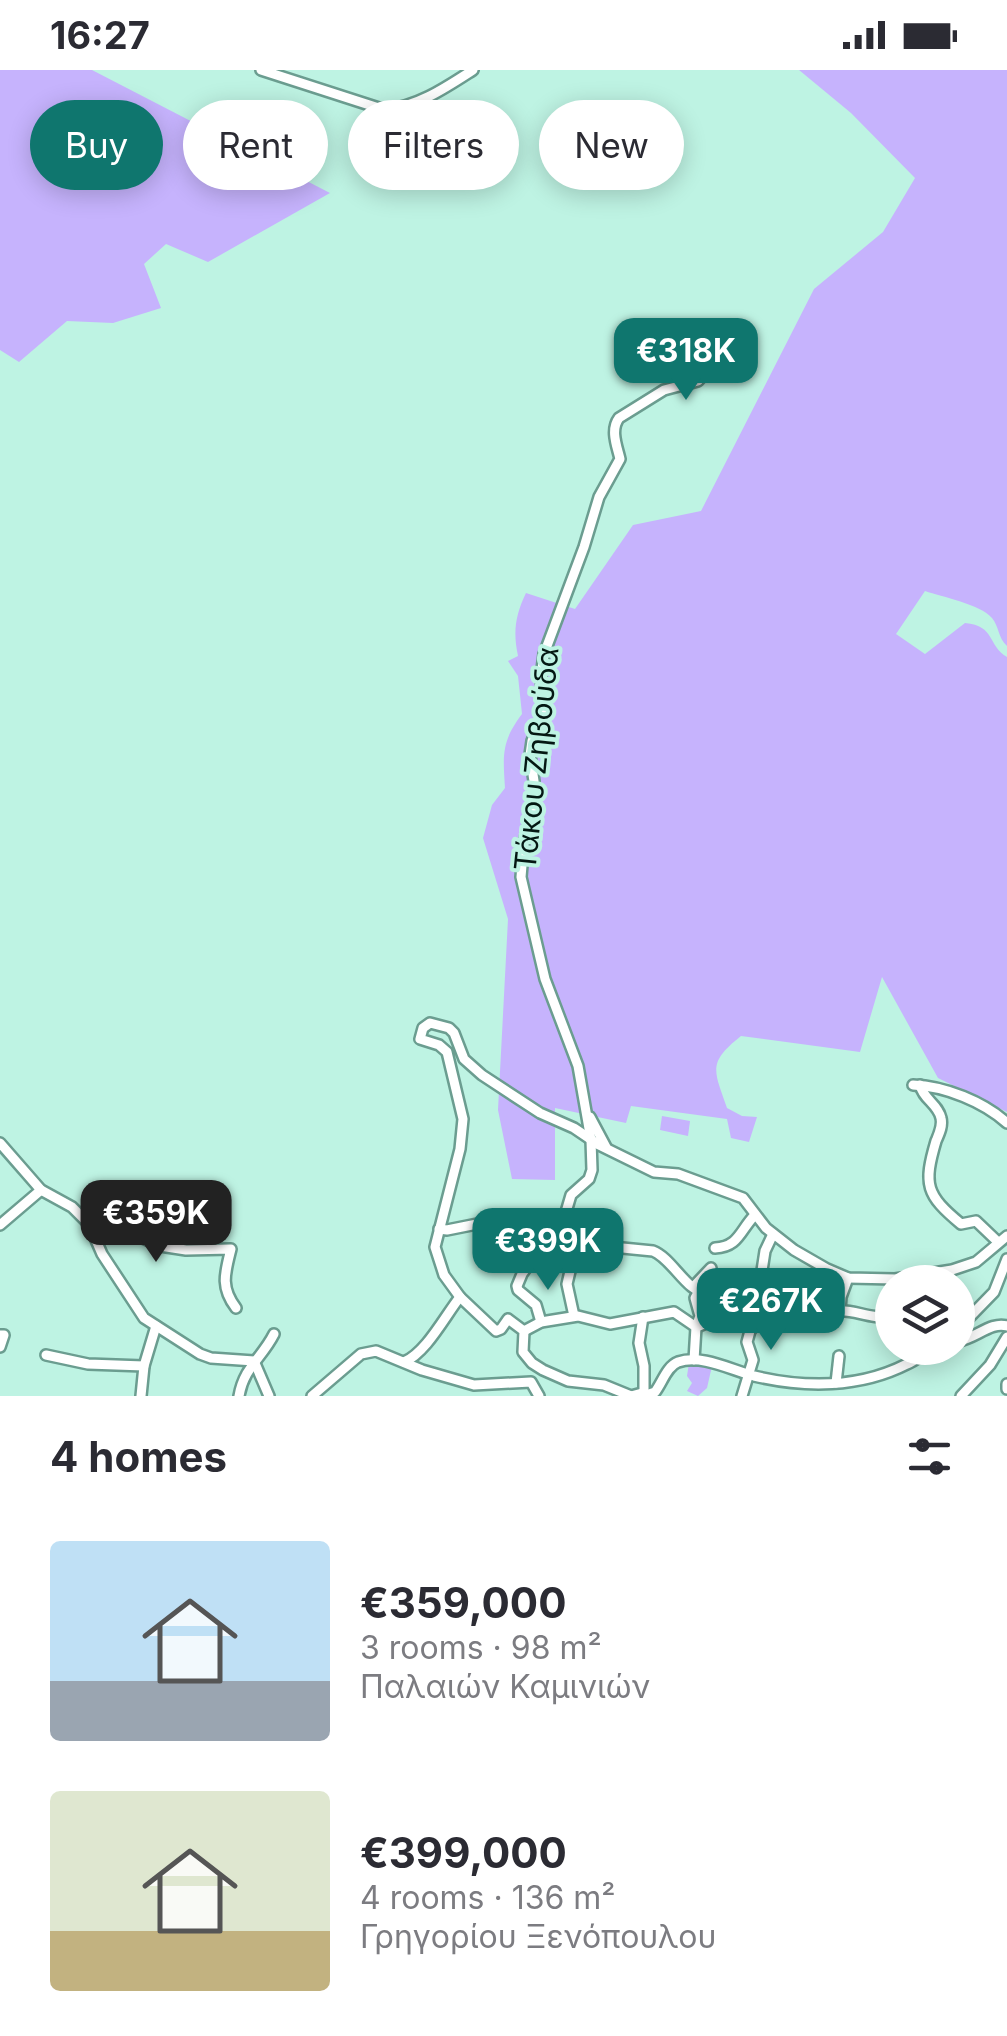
<!DOCTYPE html>
<meta charset="utf-8">
<style>
body{margin:0;font-family:Inter,sans-serif;background:#f7f7f7;color:#2b2b33;height:100vh;display:flex;flex-direction:column;font-size:38px;white-space:nowrap}
*{box-sizing:border-box;margin:0}
p{font-size:32px;color:#7c7c81}
.icon{flex:none;width:55px;height:55px;fill:none;stroke:currentColor;stroke-width:2;stroke-linecap:round;stroke-linejoin:round}
.map{position:relative;height:1326px;overflow:hidden}
.panel{display:flex;flex-direction:column;background:#fff;flex:1}
.panel>*{flex:none}
.guide{position:absolute;left:30px;top:30px;width:948px;height:90px;display:flex;gap:20px}
.tools{position:absolute;left:875px;top:1195px;display:grid;gap:20px}
.tools a{display:grid;place-items:center;width:100px;height:100px;border-radius:50%;background:#fff;box-shadow:0 5px 25px #0003;font-size:50px}
.price{position:absolute;translate:-50% -85px;padding:0 22px;border-radius:20px;background:#0f766e;color:#fff;font-size:32px;line-height:65px;filter:drop-shadow(0 2px 5px #0008)}
.price::after{content:'';position:absolute;left:50%;top:60px;width:30px;height:22px;margin-left:-15px;background:inherit;clip-path:polygon(0 0,100% 0,50% 100%)}
.price.current{background:#222;color:#fff}
ul{padding:0;list-style:none}
li{display:flex;align-items:center;gap:30px;height:250px;padding:0 50px}
li span{display:grid;place-items:center;flex:none;width:280px;height:200px;border-radius:10px;color:#555}
li>.icon{margin-inline-start:auto}
span .icon{width:120px;height:120px;fill:#fffc;stroke-width:1}
li b{font-size:42px}
h2{display:flex;justify-content:space-between;align-items:center;height:120px;padding:0 50px;font-size:42px}
.pill{padding:0 35px;border-radius:45px;background:#fff;box-shadow:0 5px 25px #0003;font-size:35px;line-height:90px}
.pill.current{background:#0f766e;color:#fff}
.status{display:flex;justify-content:space-between;align-items:center;height:70px;padding:0 50px;background:#fff;direction:ltr}
.status svg{height:28px;fill:currentColor}
.map>svg:first-child{display:block}
.green{fill:#c6b3fd}
.lines{fill:none;stroke-linecap:round;stroke-linejoin:round}
.minor-casing{stroke:#6b9d90;stroke-width:14}
.minor{stroke:#fff;stroke-width:9}
.labels{text-anchor:middle;dominant-baseline:central;stroke-width:8;stroke-linejoin:round;paint-order:stroke}
.street-label{font-size:30px;fill:#041813;stroke:#bef3e3}
</style>
<div class="status"><b>16:27</b><svg viewBox="0 0 49 12"><path d="M0 12V9h3v3zM5 12V6h3v6zM10 12V3h3v9zM15 12V0h3v12zM26 1h20v11H26zM47 4h2v5h-2z"/></svg></div>
<div class="map">
<svg width="1007" height="1326" viewBox="0 0 1007 1326">
<rect width="100%" height="100%" fill="#bef3e3"/>
<g class="green">
<polygon points="0,0 92,0 330,123 208,192 166,174 144,194 161,238 113,253 67,251 19,292 0,280"/>
<path d="M799 0H1007V576C998 568 999 556 992 548 980 534 942 527 925 521L896 564 925 584 965 553C996 556 987 575 1007 587V1042L938 1008 882 907 860 982 741 966C707 993 714 1000 727 1038L742 1046 757 1047 749 1072 731 1068 727 1049 631 1036 626 1053 555 1038V1110L512 1109 498 1040 508 849 483 768 492 735 505 718C503 685 501 672 522 644L518 606 508 591 518 586C513 562 515 546 526 523L575 539 633 455 701 441 814 219 883 162 915 108 851 43Z"/>
<polygon points="662,1046 690,1051 688,1066 660,1060"/>
<polygon points="689,1293 712,1296 707,1318 698,1326 687,1321 692,1313 687,1306"/>
</g>
<g class="lines">
<g class="minor-casing">
<g id="minor">
<path d="M261 0 385 40C419 36 445 18 473 0"/>
<path d="M913 1015C945 1016 984 1032 1007 1053"/>
<path d="M920 1015C923 1029 938 1034 941 1048 943 1056 939 1064 936 1071 923 1115 926 1125 961 1154L976 1151 998 1172"/>
<polyline points="590,1047 606,1077"/>
<polyline points="0,1073 41,1120 72,1137 89,1154 102,1184 144,1248 200,1284 211,1288 254,1291 269,1326"/>
<path d="M89 1154 138 1166 160 1176 186 1180 231 1179C225 1203 220 1217 236 1238"/>
<polyline points="0,1155 41,1120"/>
<path d="M439 1159 447 1160 507 1148 535 1156 582 1174 653 1181C672 1188 687 1223 708 1224 714 1224 720 1221 725 1220 747 1240 776 1257 806 1251 816 1248 826 1242 837 1241 856 1239 869 1250 892 1246"/>
<path d="M715 1178C739 1177 740 1160 755 1145"/>
<polyline points="540,1187 566,1191 571,1197 567,1214 574,1246"/>
<polyline points="694,1216 711,1198"/>
<polyline points="460,1227 496,1261 501,1259 508,1249 524,1261 523,1282 532,1293 543,1300 568,1311 604,1315 631,1326 642,1323 647,1326"/>
<polyline points="840,1241 841,1227 848,1208"/>
<polyline points="643,1247 639,1273 644,1296 644,1324"/>
<path d="M541 1252 536 1235 518 1220 517 1216 522 1204 527 1197 538 1190 554 1164 561 1159 571 1125 589 1109 592 1100 591 1070 578 996 545 909 521 807 524 772 533 739 534 711 530 685 532 671 543 644 541 607 544 584 584 477 599 427 620 389C617 376 610 360 619 348L664 320 698 311 720 286 729 282 742 281"/>
<polyline points="958,1259 994,1222 1007,1189"/>
<polyline points="524,1261 541,1252 578,1246 610,1254 674,1242 696,1257 699,1256 723,1246 739,1216 761,1207 765,1181 773,1164"/>
<polyline points="0,1265 4,1265 0,1277"/>
<path d="M958 1271C975 1269 991 1251 1007 1256"/>
<polyline points="46,1285 88,1294 144,1296"/>
<polyline points="694,1290 696,1257 700,1246 695,1228 699,1221"/>
<path d="M404 1292C426 1283 445 1246 460 1227L444 1205 435 1177 460 1079 463 1049 447 982 439 975 420 969 423 958 430 953 449 958 454 963 464 989 482 1005 540 1043 574 1058 599 1075 654 1102 678 1104 743 1128 766 1158 794 1180 827 1199 848 1208 895 1209 952 1200 976 1192 1007 1166"/>
<polyline points="836,1313 839,1286"/>
<polyline points="1007,1314 1007,1319"/>
<path d="M646 1325 655 1322C662 1313 667 1296 678 1292 702 1284 731 1300 754 1306 805 1318 860 1318 907 1294 917 1290 924 1282 934 1278"/>
<polyline points="141,1326 144,1296 156,1256"/>
<path d="M239 1326C244 1297 262 1288 274 1264"/>
<polyline points="312,1326 361,1284 376,1281 422,1300 474,1315 531,1312 539,1326"/>
<polyline points="742,1326 753,1290 747,1272 750,1261 762,1246"/>
<polyline points="961,1326 990,1295 1007,1267"/>
</g>
</g>
<use href="#minor" class="minor"/>
</g>
<g class="labels">
<g class="street-label">
<text transform="translate(536 689) rotate(-84)">Τάκου Ζηβούδα</text>
</g>
</g>
</svg>
<div class="tools">
<a><svg class="icon" aria-label="layers" viewBox="0 0 24 24"><path d="M12 4l9 5-9 5-9-5zM3 14l9 5 9-5"/></svg></a>
</div>
<b class="price" style="left:686px;top:333px">€318K</b>
<b class="price current" style="left:156px;top:1195px">€359K</b>
<b class="price" style="left:548px;top:1223px">€399K</b>
<b class="price" style="left:771px;top:1283px">€267K</b>
<div class="guide">
<a class="pill current">Buy</a>
<a class="pill">Rent</a>
<a class="pill">Filters</a>
<a class="pill">New</a>
</div>
</div>
<section class="panel">
<h2>4 homes<svg class="icon" aria-label="filters" viewBox="0 0 24 24"><path d="M4 7h16M4 17h16"/><circle cx="9" cy="7" r="2"/><circle cx="15" cy="17" r="2"/></svg></h2>
<ul>
<li><span style="background:linear-gradient(#bfe0f5 70%,#9aa5b1 0)"><svg class="icon" aria-label="home" viewBox="0 0 24 24"><path d="M3 11l9-7 9 7M6 9v11h12V9"/></svg></span><div><b>€359,000</b><p>3 rooms · 98 m²</p><p>Παλαιών Καμινιών</p></div></li>
<li><span style="background:linear-gradient(#dfe7d0 70%,#c2b280 0)"><svg class="icon" aria-label="home" viewBox="0 0 24 24"><path d="M3 11l9-7 9 7M6 9v11h12V9"/></svg></span><div><b>€399,000</b><p>4 rooms · 136 m²</p><p>Γρηγορίου Ξενόπουλου</p></div></li>
</ul>
</section>
